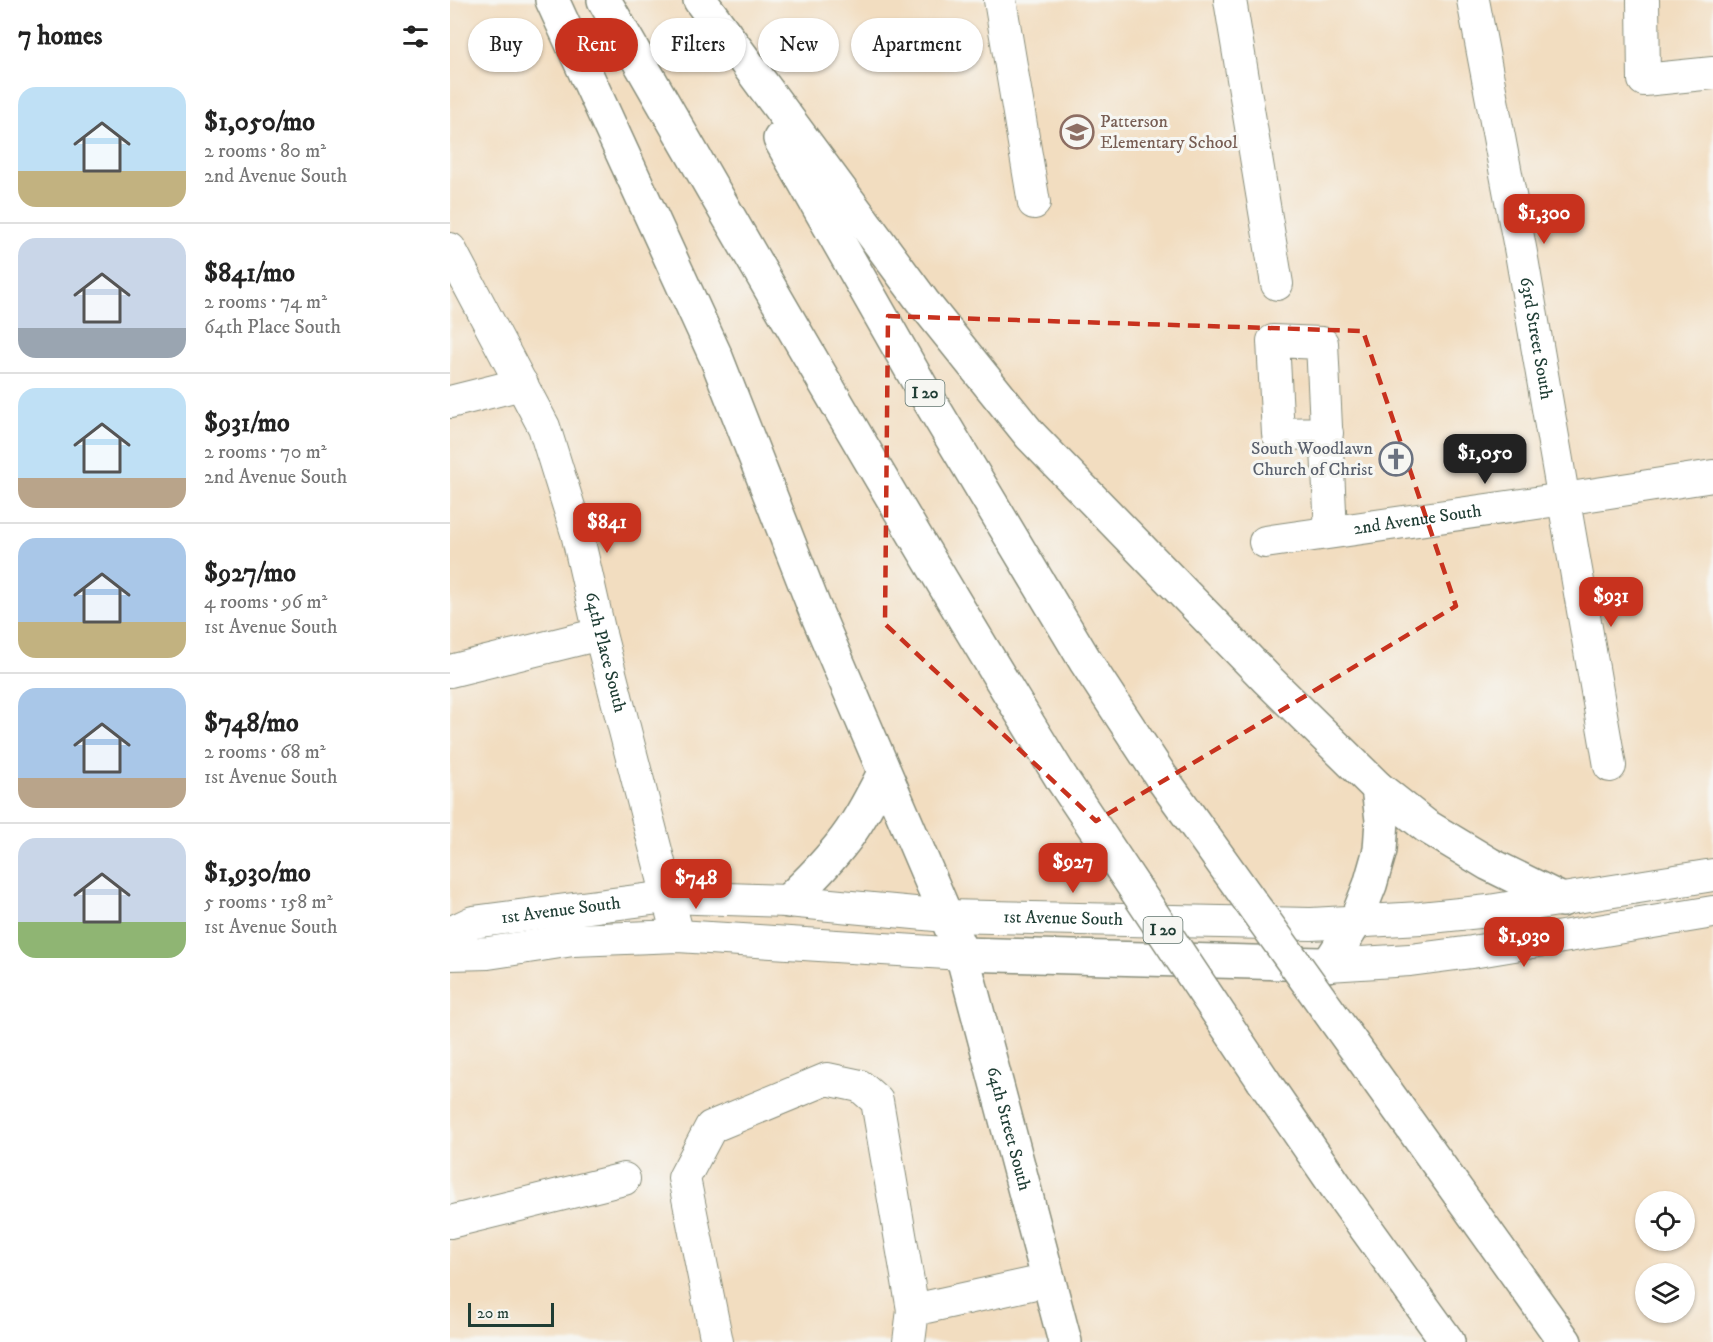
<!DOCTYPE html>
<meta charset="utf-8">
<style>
body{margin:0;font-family:"IM FELL DW Pica",serif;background:#f2f2f2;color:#222;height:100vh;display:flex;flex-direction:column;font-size:22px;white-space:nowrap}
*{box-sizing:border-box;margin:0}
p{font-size:20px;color:#767676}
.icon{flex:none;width:33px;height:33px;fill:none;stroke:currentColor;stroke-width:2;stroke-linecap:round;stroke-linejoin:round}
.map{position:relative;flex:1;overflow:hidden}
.sheet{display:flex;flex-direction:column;background:#fff;width:450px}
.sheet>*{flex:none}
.top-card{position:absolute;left:18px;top:18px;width:570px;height:54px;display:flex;gap:12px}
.tools{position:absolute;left:1185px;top:1191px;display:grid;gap:12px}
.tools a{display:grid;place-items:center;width:60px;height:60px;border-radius:50%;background:#fff;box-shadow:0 2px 4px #0004;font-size:30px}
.scale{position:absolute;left:18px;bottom:15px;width:86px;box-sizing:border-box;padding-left:6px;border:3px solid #1f3d34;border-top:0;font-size:16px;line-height:21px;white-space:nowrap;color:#1f3d34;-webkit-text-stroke:4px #f6f6f2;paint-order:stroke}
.price{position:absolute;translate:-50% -51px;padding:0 14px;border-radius:12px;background:#c8321e;color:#fff;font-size:20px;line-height:39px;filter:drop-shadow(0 2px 3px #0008)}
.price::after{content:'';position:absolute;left:50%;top:36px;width:18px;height:14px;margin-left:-9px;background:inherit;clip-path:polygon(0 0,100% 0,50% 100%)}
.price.current{background:#222;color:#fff}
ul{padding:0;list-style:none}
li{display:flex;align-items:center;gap:18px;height:150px;padding:0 18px}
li+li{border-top:2px solid #e0e0e0}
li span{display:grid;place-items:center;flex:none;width:168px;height:120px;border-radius:18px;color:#555}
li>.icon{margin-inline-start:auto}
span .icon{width:72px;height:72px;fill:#fffc;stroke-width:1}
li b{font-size:26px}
h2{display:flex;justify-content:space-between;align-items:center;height:72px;padding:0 18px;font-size:26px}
.pill{padding:0 21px;border-radius:27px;background:#fff;box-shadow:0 2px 4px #0004;font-size:21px;line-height:54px}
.pill.current{background:#c8321e;color:#fff}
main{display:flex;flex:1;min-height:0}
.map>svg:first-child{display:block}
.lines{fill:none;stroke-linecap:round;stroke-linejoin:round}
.minor-casing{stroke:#888d7a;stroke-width:34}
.major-casing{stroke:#888d7a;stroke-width:36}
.highway-casing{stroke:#888d7a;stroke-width:36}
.minor{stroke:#fff;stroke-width:32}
.major{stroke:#fff;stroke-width:33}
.highway{stroke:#fff;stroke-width:33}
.highway-bridge-casing{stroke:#888d7a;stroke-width:36;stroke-linecap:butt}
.highway-bridge{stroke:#fff;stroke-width:33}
.marked{fill:none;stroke:#c8321e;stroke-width:4.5;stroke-dasharray:12 8;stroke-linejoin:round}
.labels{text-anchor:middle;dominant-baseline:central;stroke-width:6;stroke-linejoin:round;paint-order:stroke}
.shield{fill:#f6f6f2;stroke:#60746d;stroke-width:1.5}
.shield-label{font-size:16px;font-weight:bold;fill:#1f3d34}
.education-label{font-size:18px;fill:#785e54;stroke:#f6f6f2;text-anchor:start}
.street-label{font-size:18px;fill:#1f3d34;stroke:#f6f6f2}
.worship-label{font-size:18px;fill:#5b616d;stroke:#f6f6f2;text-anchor:end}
</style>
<main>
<section class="sheet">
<h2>7 homes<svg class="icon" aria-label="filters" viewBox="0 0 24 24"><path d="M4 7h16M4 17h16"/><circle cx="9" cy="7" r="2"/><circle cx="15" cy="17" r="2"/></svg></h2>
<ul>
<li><span style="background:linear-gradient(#bfe0f5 70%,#c2b280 0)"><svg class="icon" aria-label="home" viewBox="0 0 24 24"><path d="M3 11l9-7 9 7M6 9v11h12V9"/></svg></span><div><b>$1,050/mo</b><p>2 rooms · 80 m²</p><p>2nd Avenue South</p></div></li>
<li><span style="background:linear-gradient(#c9d6e8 75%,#9aa5b1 0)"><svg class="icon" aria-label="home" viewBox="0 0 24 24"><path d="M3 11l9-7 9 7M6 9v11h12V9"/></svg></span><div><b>$841/mo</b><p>2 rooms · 74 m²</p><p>64th Place South</p></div></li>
<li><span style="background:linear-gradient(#bfe0f5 75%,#b9a48a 0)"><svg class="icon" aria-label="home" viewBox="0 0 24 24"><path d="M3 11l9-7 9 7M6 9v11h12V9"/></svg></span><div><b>$931/mo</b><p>2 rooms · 70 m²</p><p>2nd Avenue South</p></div></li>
<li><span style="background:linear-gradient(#a9c7e8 70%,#c2b280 0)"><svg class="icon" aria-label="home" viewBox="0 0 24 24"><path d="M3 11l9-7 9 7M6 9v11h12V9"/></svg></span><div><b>$927/mo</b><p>4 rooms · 96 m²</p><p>1st Avenue South</p></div></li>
<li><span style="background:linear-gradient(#a9c7e8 75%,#b9a48a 0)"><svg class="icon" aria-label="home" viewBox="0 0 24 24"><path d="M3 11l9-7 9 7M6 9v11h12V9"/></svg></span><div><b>$748/mo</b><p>2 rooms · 68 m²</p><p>1st Avenue South</p></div></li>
<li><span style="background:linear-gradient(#c9d6e8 70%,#8fb573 0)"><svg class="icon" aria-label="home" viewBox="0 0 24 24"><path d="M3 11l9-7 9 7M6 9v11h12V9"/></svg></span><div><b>$1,930/mo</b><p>5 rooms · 158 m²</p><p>1st Avenue South</p></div></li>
</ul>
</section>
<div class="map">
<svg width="1263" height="1342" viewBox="0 0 1263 1342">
<rect width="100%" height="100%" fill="#f6f6f2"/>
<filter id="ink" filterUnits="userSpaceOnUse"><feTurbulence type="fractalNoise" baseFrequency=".0167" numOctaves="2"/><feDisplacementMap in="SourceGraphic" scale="12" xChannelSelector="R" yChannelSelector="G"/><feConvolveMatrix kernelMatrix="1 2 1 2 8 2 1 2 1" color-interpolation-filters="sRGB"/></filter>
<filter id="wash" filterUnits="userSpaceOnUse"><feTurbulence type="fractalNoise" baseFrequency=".008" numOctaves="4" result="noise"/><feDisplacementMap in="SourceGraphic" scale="24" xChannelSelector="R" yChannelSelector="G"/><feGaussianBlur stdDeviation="1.35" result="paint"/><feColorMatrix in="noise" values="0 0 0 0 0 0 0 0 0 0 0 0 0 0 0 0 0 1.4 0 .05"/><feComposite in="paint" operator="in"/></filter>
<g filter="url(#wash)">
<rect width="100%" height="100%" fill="#f2ddc0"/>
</g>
<g filter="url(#ink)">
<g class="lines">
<g class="minor-casing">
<g id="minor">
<polyline points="550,0 584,203"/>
<polyline points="780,0 827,284"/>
<path id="s1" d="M1023 0 1071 253 1160 766"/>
<polyline points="1193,0 1194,80 1263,73"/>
<path id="s2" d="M0 249 94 427 127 533 150 634 228 936"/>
<polyline points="0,402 72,384"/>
<polyline points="877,433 828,434 823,341 872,343 881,532"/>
<path id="s3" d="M815 542 1114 499 1263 476"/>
<polyline points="0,671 150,634"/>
<path id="s4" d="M0 933 23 922 217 897 338 901 496 916 861 924 971 918 1039 911 1263 875"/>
<polyline points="0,954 38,953 123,940 228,936 512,954"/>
<polyline points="878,965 960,960 1022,952 1263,912"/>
<polyline points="0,1222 174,1179"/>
<polyline points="267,1342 234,1178 261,1127 377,1079 410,1086 427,1101 463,1310 599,1280"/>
<polyline points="459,1342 463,1310"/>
</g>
</g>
<g class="major-casing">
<g id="major">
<path id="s5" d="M496 916 512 954 615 1342"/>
<polyline points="512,954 870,964"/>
</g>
</g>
<g class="highway-casing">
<g id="highway">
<polyline points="102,0 266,357 364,607 496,916"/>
<path d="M154 0C304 261 454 523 612 779"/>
<polyline points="250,0 473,302 580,435 817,679 928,788 976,826 1039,864 1112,900"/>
<polyline points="330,139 473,390 636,662 712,778"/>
<path d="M338 901C356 884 374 866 390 846 408 824 421 798 434 773"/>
<polyline points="878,965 905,923 920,885 930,850 932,820 928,788"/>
<polyline points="913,1059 1115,1342"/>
<polyline points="813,1080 892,1195 998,1342"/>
</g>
</g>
<use href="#minor" class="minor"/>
<use href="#major" class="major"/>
<use href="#highway" class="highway"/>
<g class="highway-bridge-casing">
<g id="highway-bridge">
<polyline points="712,778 913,1059"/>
<polyline points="612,779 813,1080"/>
</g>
</g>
<use href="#highway-bridge" class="highway-bridge"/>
</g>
</g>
<path class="marked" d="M438 316 913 331 1006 606 646 821 435 624Z"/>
<defs>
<g id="school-ring" transform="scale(1.725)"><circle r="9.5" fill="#f6f6f2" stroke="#8d6e63" stroke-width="1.5"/><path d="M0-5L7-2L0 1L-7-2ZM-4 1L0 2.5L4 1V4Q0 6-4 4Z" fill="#8d6e63"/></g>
<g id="church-ring" transform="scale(1.725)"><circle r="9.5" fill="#f6f6f2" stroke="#6b7280" stroke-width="1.5"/><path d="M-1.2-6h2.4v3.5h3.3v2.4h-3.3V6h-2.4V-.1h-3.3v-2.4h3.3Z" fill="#6b7280"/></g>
</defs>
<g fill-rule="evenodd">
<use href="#school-ring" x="627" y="132"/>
<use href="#church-ring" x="946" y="459"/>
</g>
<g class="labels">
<g class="shield">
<rect x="455.5" y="380" width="39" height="26" rx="4.5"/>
<rect x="693.5" y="917" width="39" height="26" rx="4.5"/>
</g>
<g class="shield-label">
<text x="475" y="393">I 20</text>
<text x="713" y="930">I 20</text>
</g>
<g class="education-label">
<text x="650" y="122">Patterson<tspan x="650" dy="21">Elementary School</tspan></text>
</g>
<g class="street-label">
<text stroke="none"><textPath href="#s1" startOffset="344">63rd Street South</textPath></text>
<text stroke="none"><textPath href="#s3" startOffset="154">2nd Avenue South</textPath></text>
<text stroke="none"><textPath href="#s2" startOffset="435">64th Place South</textPath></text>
<text stroke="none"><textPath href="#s4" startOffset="114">1st Avenue South</textPath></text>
<text stroke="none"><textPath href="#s4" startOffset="618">1st Avenue South</textPath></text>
<text stroke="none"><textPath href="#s5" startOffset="222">64th Street South</textPath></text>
</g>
<g class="worship-label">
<text x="923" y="449">South Woodlawn<tspan x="923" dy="21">Church of Christ</tspan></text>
</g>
</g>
</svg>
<div class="tools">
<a><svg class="icon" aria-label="locate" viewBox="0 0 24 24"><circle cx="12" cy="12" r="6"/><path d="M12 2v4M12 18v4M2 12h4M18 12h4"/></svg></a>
<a><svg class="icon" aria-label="layers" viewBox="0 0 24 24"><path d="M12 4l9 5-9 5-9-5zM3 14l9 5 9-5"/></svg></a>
</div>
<div class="scale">20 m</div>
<b class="price" style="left:1094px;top:245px">$1,300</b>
<b class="price current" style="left:1035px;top:485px">$1,050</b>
<b class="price" style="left:157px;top:554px">$841</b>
<b class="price" style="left:1161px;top:628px">$931</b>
<b class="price" style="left:623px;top:894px">$927</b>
<b class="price" style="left:246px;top:910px">$748</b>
<b class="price" style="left:1074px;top:968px">$1,930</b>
<div class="top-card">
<a class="pill">Buy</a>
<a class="pill current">Rent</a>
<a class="pill">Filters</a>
<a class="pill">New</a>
<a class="pill">Apartment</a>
</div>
</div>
</main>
